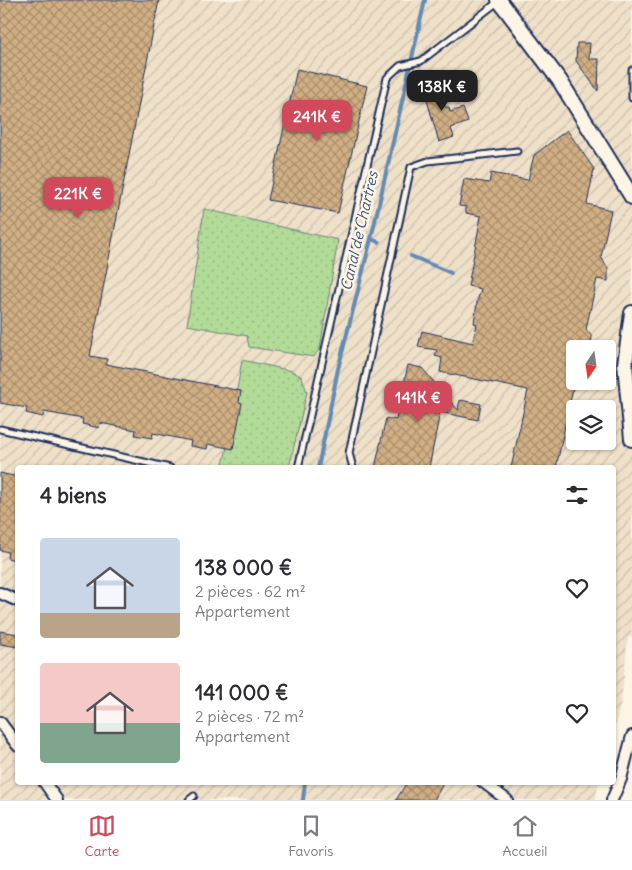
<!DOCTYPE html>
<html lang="fr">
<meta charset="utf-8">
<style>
body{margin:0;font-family:Delius,sans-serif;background:#f2f2f3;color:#2b2b33;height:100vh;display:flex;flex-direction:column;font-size:19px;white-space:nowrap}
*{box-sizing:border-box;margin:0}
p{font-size:16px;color:#7c7c81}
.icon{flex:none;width:28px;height:28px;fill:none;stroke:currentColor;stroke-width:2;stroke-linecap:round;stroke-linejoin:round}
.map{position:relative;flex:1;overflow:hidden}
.panel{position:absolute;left:15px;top:465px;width:601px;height:320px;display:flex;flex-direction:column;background:#fff;border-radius:5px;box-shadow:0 1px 4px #0004}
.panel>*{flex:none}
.needle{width:32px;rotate:193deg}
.fabs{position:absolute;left:566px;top:340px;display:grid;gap:10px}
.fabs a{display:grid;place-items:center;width:50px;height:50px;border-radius:5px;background:#fff;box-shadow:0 1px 4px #0004;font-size:25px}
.price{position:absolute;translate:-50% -42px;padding:0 11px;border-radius:10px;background:#d1495b;color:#fff;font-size:16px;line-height:32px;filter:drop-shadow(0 1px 2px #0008)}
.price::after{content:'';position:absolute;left:50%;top:30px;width:15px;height:11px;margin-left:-8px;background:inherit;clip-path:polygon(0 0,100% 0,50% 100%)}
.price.current{background:#222;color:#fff}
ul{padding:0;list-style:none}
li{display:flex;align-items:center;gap:15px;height:125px;padding:0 25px}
li span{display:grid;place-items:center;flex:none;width:140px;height:100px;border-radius:5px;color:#555}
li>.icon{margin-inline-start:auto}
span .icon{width:60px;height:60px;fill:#fffc;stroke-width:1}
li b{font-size:21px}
h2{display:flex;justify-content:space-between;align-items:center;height:60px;padding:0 25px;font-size:21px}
.tabs{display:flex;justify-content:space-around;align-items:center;height:70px;border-top:1px solid #e1e1e2;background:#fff;font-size:14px;color:#7c7c81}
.tabs a{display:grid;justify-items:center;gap:2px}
.tabs .current{color:#d1495b}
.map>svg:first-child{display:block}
.industrial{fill:url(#industrial-furrows);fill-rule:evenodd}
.green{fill:url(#green-dots);stroke:#67857b}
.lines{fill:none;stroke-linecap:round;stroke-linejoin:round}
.stream{stroke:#628bb6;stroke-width:4}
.building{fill:url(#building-cross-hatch);stroke:#1b2f5e}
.lane-casing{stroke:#1b2f5e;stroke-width:9}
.street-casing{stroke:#1b2f5e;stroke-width:14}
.secondary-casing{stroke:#1b2f5e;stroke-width:18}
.lane{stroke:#fcf5e5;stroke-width:5}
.street{stroke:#fcf5e5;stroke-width:10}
.secondary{stroke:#fcf5e5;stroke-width:14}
.labels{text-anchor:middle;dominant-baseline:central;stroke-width:5;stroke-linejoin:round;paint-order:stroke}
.water-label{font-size:15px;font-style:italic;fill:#395582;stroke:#fcf5e5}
</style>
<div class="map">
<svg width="632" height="800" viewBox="0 0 632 800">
<defs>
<pattern id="industrial-furrows" width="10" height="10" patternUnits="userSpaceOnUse" patternTransform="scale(1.25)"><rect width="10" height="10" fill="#efe0c8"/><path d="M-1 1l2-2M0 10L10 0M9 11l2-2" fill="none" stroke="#ccc0ae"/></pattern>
<pattern id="green-dots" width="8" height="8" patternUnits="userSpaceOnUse" patternTransform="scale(1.25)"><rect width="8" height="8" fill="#b3db98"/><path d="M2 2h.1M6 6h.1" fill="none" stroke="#99bc85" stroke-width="1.8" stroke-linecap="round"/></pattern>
<pattern id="building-cross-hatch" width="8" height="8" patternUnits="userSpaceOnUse" patternTransform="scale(1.25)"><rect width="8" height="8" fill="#d1af83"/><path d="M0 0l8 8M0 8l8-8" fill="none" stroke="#a98f6e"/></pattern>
</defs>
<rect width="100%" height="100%" fill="#fcf5e5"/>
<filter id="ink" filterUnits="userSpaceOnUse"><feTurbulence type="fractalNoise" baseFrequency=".02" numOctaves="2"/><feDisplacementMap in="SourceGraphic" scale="10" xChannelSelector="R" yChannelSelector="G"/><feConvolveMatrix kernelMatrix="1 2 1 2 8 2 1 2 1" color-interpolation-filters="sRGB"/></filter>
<g filter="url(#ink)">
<path class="industrial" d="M0 0H632V637H628L621 703 614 729V468H18V782L599 783 595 800H0ZM575 349H608V381H575ZM575 409H608V441H575Z"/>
<g class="green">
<polygon points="204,209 338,240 320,348 314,357 249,347 247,336 187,325"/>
<polygon points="242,360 292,371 302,377 307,392 289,467 222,468 241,391 237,390"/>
</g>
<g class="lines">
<g class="stream">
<polyline points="371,239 379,242"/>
<polyline points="411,256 451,273"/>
<polyline points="318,468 338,369 371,239 425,0"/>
<polyline points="303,800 305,782"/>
</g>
</g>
<g class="building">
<polygon points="0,0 159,0 90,356 107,359 106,364 241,391 239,402 242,403 233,449 208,444 207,449 190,446 191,441 153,433 152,438 135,435 136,430 100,423 99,428 82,424 83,419 44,412 43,417 26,413 27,408 0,403"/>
<polygon points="577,43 590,43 589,59 599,59 598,91 576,61"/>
<polygon points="297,69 367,86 338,213 268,200"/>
<polygon points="436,78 445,107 449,107 450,112 463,108 468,122 451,128 454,137 439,142 422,83"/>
<polygon points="567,130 594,169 587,204 611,210 601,257 608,268 608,281 597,279 586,329 592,337 591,343 587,346 575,349 575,379 556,468 511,468 528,390 440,372 442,358 435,356 437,350 418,347 422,331 473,343 477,324 474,323 477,302 481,289 468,286 481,216 466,213 466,207 459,206 464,179 489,183 491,173 528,180 534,155"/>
<polygon points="408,365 422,368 458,410 460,400 481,404 478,420 440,412 429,468 375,468 386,418 396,420"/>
<polygon points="0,473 18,477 18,561 7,558 8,552 0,550"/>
<polygon points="0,631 18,634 18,647 0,644"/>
<polygon points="407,782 444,782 434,800 396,800"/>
</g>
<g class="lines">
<g class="lane-casing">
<g id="lane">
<polyline points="632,70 632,98"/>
<polyline points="0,429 170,468"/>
<polyline points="298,468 387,78 400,66 421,61 499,1"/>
<polyline points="353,468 349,453 411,167 428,161 517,151"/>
<polyline points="189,800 194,796"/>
</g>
</g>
<g class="street-casing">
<g id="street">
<polyline points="0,593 18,601"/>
<polyline points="0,722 18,746"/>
<polyline points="44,782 57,800"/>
<polyline points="483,782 507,800"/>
<polyline points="612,800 621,779 632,736"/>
</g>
</g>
<g class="secondary-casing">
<g id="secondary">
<polyline points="499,0 560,81 632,197"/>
<polyline points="632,313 625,364 632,439"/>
</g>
</g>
<use href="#lane" class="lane"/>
<use href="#street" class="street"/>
<use href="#secondary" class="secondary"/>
</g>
</g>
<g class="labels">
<g class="water-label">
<text transform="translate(359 231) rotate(-77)">Canal de Chartres</text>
</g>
</g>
</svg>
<div class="fabs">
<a><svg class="needle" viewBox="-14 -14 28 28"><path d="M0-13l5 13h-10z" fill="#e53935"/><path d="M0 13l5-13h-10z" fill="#7c7c81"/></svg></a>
<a><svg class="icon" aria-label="layers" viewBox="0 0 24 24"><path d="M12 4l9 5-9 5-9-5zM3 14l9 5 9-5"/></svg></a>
</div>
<b class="price current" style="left:442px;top:112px">138K €</b>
<b class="price" style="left:317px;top:142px">241K €</b>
<b class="price" style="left:78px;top:219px">221K €</b>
<b class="price" style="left:418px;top:423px">141K €</b>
<section class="panel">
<h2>4 biens<svg class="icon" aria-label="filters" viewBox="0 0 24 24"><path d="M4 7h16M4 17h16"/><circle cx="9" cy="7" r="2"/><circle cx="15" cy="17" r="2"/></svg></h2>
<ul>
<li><span style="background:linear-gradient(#c9d6e8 75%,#b9a48a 0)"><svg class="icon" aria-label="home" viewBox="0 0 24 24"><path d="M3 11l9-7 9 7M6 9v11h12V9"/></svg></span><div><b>138 000 €</b><p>2 pièces · 62 m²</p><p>Appartement</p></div><svg class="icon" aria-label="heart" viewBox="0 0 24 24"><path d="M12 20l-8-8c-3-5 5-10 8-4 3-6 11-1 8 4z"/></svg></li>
<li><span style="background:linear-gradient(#f6c9c9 60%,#7fa58c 0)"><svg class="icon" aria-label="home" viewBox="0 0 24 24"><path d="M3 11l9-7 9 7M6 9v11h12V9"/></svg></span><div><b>141 000 €</b><p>2 pièces · 72 m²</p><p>Appartement</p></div><svg class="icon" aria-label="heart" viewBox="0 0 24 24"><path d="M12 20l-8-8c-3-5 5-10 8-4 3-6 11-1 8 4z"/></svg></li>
</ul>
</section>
</div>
<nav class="tabs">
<a class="current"><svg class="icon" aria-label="map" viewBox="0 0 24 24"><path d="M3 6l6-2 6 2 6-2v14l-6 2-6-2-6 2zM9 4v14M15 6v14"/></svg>Carte</a>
<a><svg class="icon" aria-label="saved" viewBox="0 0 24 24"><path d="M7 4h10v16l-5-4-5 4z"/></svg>Favoris</a>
<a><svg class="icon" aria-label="home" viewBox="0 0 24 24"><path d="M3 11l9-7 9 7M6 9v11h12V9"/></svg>Accueil</a>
</nav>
